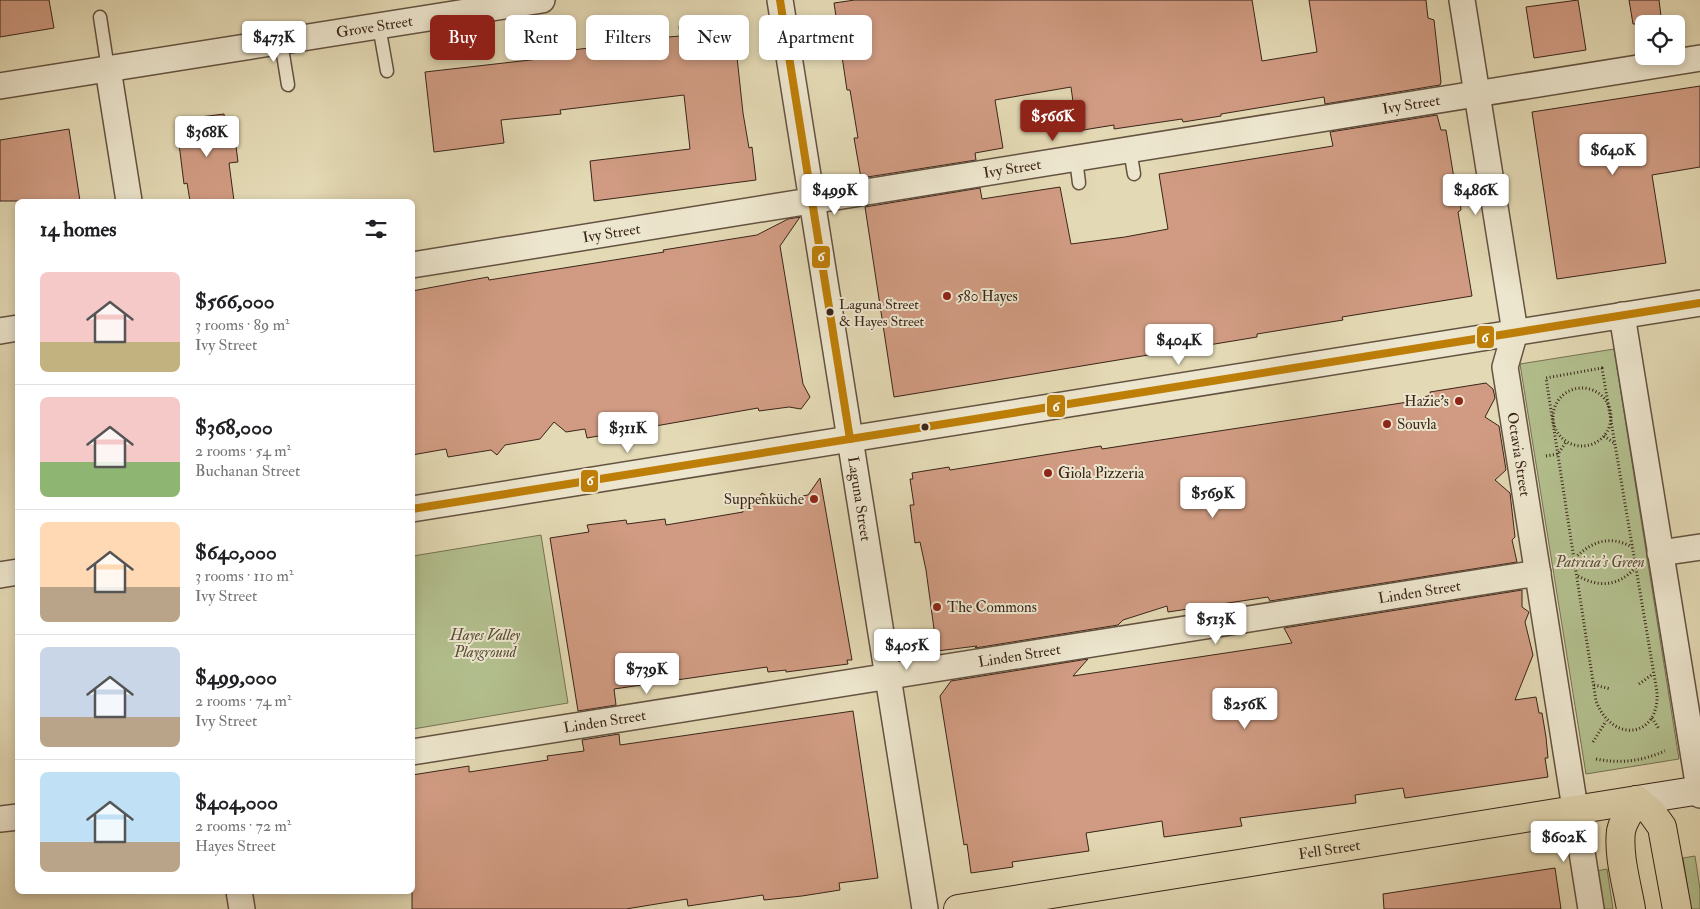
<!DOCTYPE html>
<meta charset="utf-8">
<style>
body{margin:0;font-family:"IM FELL Double Pica",serif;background:#f6f6f6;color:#202124;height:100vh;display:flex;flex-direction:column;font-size:19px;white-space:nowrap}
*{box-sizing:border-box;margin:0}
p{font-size:16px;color:#757577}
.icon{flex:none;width:28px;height:28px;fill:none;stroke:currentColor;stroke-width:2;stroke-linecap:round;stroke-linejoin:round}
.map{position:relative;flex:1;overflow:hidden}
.details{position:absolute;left:15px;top:199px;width:400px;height:695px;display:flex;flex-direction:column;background:#fff;border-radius:8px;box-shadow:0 2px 8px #0003}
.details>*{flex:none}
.banner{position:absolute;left:430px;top:15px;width:475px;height:45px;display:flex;gap:10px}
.fabs{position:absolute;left:1635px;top:15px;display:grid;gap:10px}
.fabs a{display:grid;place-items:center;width:50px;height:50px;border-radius:8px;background:#fff;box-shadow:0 2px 8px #0003;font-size:25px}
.price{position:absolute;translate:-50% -42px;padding:0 11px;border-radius:5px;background:#fff;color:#222;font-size:16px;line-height:32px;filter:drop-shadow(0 1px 2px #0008)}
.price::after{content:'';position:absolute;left:50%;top:30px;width:15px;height:11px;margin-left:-8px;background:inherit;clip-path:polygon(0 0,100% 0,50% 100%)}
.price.selected{background:#8f2418;color:#fff}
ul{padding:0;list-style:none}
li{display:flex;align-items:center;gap:15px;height:125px;padding:0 25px}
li+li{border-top:1px solid #e0e0e0}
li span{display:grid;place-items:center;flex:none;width:140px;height:100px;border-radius:8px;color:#555}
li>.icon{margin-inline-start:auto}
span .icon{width:60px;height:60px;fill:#fffc;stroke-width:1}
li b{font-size:21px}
h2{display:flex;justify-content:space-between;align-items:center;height:60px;padding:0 25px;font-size:21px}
.chip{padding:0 18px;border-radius:8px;background:#fff;box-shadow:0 2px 8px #0003;font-size:18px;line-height:45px}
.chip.selected{background:#8f2418;color:#fff}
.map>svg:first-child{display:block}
.green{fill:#b3bf8e;stroke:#767254}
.building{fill:#d09b82;stroke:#3a2519}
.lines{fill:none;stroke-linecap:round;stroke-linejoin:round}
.lane-casing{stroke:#645240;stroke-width:15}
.street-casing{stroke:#645240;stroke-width:28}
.secondary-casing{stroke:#3a2519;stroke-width:30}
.primary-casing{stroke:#3a2519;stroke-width:30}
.path{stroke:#3a2519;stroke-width:3;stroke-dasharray:1 2.5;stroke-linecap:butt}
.lane{stroke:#ede6ce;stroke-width:12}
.street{stroke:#ede6ce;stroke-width:25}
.secondary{stroke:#ede6ce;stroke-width:28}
.primary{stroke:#e3d9b4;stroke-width:28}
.bus-1-casing{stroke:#ede6ce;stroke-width:11}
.bus-1{stroke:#be7f08;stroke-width:8}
.poi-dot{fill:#8f2418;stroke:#ede6ce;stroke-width:2}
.bus-dot{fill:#3a2519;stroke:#ede6ce;stroke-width:2}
.labels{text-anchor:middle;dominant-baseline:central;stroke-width:4;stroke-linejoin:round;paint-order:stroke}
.bus-label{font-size:14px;fill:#3a2519;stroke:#ede6ce;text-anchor:start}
.street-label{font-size:15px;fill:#3a2519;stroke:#ede6ce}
.poi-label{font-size:15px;fill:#3a2519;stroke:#ede6ce;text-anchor:start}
.park-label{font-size:15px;font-style:italic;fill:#584c36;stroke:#ede6ce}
.line-badge{stroke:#ede6ce;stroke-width:2}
.badge-label{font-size:14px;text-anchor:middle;font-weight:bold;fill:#fff}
</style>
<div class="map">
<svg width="1700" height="909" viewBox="0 0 1700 909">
<rect width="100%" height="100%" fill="#e3d9b4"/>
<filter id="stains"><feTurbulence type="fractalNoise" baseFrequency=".004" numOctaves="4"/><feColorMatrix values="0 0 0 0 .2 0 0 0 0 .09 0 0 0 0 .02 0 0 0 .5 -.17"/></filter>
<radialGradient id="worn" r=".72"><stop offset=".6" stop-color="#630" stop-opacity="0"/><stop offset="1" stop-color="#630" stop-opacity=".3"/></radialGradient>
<g class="green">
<polygon points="1614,349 1679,759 1586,774 1520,364"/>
<polygon points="541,535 568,703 413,729 413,556"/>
<polygon points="1695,856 1700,889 1700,909 1691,909 1683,858"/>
<polygon points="1607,869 1613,909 1602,909 1596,871"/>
</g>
<g class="building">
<polygon points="0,0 49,0 54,28 0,37"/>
<polygon points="855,0 1252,0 1262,61 1317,52 1309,0 1426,0 1428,18 1434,20 1441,82 1440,85 1325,104 1324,97 1221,114 1221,116 1183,122 1182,119 1114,129 1114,125 1077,131 1071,87 995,100 1003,148 975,153 976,160 861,178 854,138 858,138 850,90 847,90 834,3"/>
<polygon points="1578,0 1586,50 1534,58 1526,7"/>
<polygon points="1629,0 1659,0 1662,24 1633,24"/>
<polygon points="709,23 710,31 734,29 743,113 749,148 752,147 756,180 594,201 590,161 690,149 684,95 560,110 561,114 501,120 504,143 434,152 425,72 539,59 538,54 657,40 657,38 680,36 679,26"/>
<polygon points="1700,86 1700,167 1652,175 1666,263 1557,279 1532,112"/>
<polygon points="224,114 226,132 234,131 238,162 229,163 234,201 190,201 187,183 184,184 176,120"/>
<polygon points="1437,115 1441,130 1446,130 1454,178 1458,180 1461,210 1458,212 1472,296 1342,317 1343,320 1257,334 1257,337 894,397 865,207 980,188 982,199 1060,187 1071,244 1125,237 1168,229 1159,174 1333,146 1330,132"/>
<polygon points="69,129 80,201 0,201 0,140"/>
<polygon points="800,217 780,246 803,384 810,397 801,409 789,407 759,411 758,408 587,438 585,429 566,432 554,422 540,439 505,445 497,455 491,450 448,457 446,449 412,455 412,291 488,277 489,280 664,252 663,250 757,235 788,219"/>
<polygon points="1486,383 1493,389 1495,398 1485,417 1499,426 1506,470 1495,480 1510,493 1515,537 1512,540 1517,562 1270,601 1268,597 1168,612 1167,606 1123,620 1118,625 975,648 977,646 937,651 926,570 920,542 915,543 910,505 914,505 910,479 913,479 912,473 949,467 950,470 1101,446 1102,449 1180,437 1408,402 1431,395 1430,392"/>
<polygon points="820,478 852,660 847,660 848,664 786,672 786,670 768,672 767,667 614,689 616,705 578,711 550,538 589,532 587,525 626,520 627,524 665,519 666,525 743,512 742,504 754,503 762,493 773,500 808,495"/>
<polygon points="1522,590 1522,607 1529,612 1525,622 1533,655 1515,700 1536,697 1539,713 1542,713 1546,737 1548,758 1545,758 1548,777 1405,798 1403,788 1355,795 1356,803 1240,818 1242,826 1164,837 1162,821 1086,833 1089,851 1012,862 1013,867 971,873 967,844 964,845 940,696 951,681 1088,659 1073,676 1292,643 1284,628"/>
<polygon points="853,711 878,878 839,883 840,890 802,896 764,900 763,895 688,906 687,899 626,909 412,909 412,775 469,766 469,772 548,760 547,756 584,751 582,740 619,734 620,745"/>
<polygon points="1555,868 1561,909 1384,909 1383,894"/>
</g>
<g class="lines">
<g class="lane-casing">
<g id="lane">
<polyline points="100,17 108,69"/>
<polyline points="379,26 387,71"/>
<polyline points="281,42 288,85"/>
<polyline points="1130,150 1134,174"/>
<polyline points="1076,159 1079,183"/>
</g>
</g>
<g class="street-casing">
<g id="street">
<path id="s1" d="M780 0 925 909"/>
<path id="s2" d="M1462 0 1515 332 1505 367 1591 909"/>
<polyline points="108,69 129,201"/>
<path id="s3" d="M0 86 542 0"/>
<path id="s4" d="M412 265 1700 58"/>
<polyline points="1622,315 1700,795"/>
<polyline points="0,331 18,328"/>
<polyline points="412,509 1700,303"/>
<polyline points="1660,553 1700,547"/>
<polyline points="0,575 18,572"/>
<path id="s5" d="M412 752 1538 573"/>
<polyline points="0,819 18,817"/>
<polyline points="239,891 242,909"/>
</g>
</g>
<g class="secondary-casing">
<polyline id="secondary" points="1637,800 1700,790"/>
</g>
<g class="primary-casing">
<g id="primary">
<polyline points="1637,800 1652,813 1662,827 1677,909"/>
<path id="s6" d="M958 909 1637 800"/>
<path d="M1631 909C1627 885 1618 856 1621 831 1623 820 1631 810 1637 800"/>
</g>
</g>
<g class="path">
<path d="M1602 368 1657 692C1660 737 1613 745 1596 701L1546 378Z"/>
<circle cx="1582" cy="417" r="29"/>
<polyline points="1604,436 1614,443"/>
<polyline points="1546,456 1558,454 1566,442"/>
<path d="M1575 558C1592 541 1610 535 1632 547"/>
<path d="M1578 576C1599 588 1619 586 1635 568"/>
<polyline points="1639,684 1653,674"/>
<polyline points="1594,685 1611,689"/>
<polyline points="1652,718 1659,729"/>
<polyline points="1593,742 1606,721"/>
<path d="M1596 759C1621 764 1642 761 1665 751"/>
</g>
<use href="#lane" class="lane"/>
<use href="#street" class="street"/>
<use href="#secondary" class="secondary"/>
<use href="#primary" class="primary"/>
<g class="bus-1-casing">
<g id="bus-1">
<polyline points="780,0 850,439"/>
<polyline points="412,509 1700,303"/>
</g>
</g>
<use href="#bus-1" class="bus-1"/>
</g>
<g class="poi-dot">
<circle cx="947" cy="296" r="5"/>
<circle cx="1459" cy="401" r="5"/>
<circle cx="1387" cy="424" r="5"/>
<circle cx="1048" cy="473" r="5"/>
<circle cx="814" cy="499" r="5"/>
<circle cx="937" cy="607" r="5"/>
</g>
<g class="bus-dot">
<circle cx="830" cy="312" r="4.5"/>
<circle cx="925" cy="427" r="4.5"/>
</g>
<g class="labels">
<g class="bus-label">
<text x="839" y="304">Laguna Street<tspan x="839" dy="17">&amp; Hayes Street</tspan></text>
</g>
<g class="street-label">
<text stroke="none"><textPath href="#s3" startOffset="379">Grove Street</textPath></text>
<text stroke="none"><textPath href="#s4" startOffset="1012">Ivy Street</textPath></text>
<text stroke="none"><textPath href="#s4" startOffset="608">Ivy Street</textPath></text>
<text stroke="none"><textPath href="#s4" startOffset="202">Ivy Street</textPath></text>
<text stroke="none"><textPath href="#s2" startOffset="461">Octavia Street</textPath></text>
<text stroke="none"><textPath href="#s1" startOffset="505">Laguna Street</textPath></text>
<text stroke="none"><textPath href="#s5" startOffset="1020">Linden Street</textPath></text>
<text stroke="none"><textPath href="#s5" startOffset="615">Linden Street</textPath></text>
<text stroke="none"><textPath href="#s5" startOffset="195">Linden Street</textPath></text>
<text stroke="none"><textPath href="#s6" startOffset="376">Fell Street</textPath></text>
</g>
<g class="poi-label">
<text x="957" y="296">580 Hayes</text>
<text x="1449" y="401" text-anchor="end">Hazie's</text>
<text x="1397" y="424">Souvla</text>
<text x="1058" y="473">Giola Pizzeria</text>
<text x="804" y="499" text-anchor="end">Suppenküche</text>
<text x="947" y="607">The Commons</text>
</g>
<g class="park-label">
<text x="1600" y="562">Patricia's Green</text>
<text x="485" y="635">Hayes Valley<tspan x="485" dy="17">Playground</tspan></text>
</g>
</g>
<g class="line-badge">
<rect x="811" y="245" width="20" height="24" rx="5" fill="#be7f08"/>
<rect x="1476" y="325" width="19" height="24" rx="5" fill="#be7f08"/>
<rect x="1046" y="394" width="20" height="24" rx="5" fill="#be7f08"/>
<rect x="580" y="469" width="19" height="24" rx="5" fill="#be7f08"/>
</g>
<g class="badge-label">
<text x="821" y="261">6</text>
<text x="1485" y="342">6</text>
<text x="1056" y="411">6</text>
<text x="590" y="485">6</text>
</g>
<rect width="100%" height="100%" filter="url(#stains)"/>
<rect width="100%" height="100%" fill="url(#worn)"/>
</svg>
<div class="fabs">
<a><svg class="icon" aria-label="locate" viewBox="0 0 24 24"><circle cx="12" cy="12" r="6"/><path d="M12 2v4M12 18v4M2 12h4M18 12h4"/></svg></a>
</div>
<b class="price" style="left:274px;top:63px">$473K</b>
<b class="price selected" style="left:1053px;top:142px">$566K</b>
<b class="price" style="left:207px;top:158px">$368K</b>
<b class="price" style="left:1613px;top:176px">$640K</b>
<b class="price" style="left:835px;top:216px">$499K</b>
<b class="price" style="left:1476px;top:216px">$486K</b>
<b class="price" style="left:1179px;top:366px">$404K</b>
<b class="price" style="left:628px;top:454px">$311K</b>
<b class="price" style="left:1213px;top:519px">$569K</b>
<b class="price" style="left:1216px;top:645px">$513K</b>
<b class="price" style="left:907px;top:671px">$405K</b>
<b class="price" style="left:647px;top:695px">$739K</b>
<b class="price" style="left:1245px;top:730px">$256K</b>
<b class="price" style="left:1564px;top:863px">$602K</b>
<div class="banner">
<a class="chip selected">Buy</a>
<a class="chip">Rent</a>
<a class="chip">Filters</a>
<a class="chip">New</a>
<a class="chip">Apartment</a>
</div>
<section class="details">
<h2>14 homes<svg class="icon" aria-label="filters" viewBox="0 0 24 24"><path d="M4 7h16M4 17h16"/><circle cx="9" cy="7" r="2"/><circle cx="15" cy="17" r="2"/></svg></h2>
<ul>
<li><span style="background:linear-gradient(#f6c9c9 70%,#c2b280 0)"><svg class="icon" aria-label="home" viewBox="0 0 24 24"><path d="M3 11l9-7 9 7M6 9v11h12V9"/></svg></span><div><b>$566,000</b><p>3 rooms · 89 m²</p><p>Ivy Street</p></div></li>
<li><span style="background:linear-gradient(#f6c9c9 65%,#8fb573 0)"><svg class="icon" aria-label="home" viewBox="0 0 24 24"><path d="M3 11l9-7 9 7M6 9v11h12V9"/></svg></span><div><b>$368,000</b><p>2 rooms · 54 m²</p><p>Buchanan Street</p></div></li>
<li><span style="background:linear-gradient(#ffd9b3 65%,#b9a48a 0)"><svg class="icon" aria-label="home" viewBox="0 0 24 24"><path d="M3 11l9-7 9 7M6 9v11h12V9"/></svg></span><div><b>$640,000</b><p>3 rooms · 110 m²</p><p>Ivy Street</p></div></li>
<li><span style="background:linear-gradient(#c9d6e8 70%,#b9a48a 0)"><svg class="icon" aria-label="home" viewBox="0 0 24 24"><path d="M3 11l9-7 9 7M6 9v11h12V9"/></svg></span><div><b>$499,000</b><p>2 rooms · 74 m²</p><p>Ivy Street</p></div></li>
<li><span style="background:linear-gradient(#bfe0f5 70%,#b9a48a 0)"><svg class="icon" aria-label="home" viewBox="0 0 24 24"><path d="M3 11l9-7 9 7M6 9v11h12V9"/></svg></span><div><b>$404,000</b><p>2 rooms · 72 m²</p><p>Hayes Street</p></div></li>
</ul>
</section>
</div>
